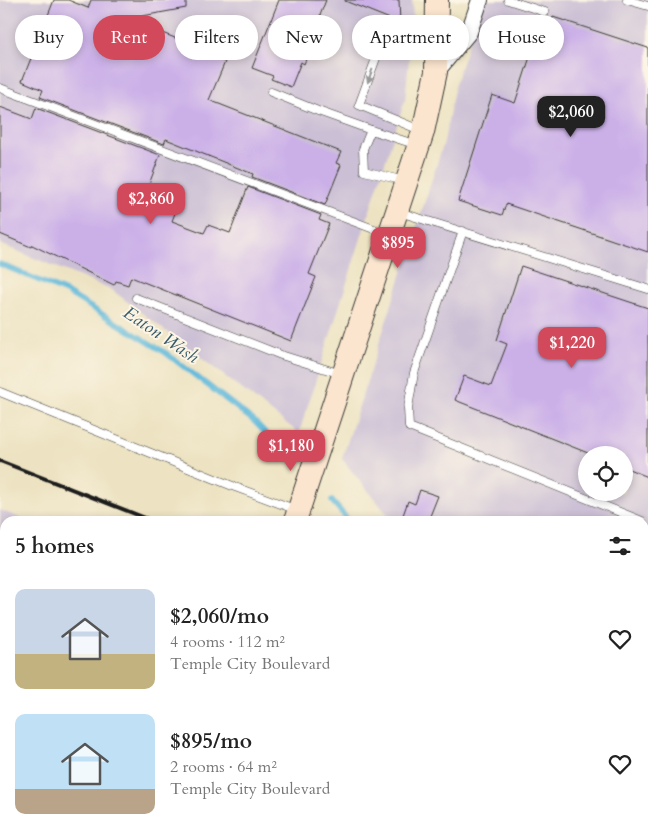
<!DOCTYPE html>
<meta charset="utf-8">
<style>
body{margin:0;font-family:Cardo,serif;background:#f6f6f6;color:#222;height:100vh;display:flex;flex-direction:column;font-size:19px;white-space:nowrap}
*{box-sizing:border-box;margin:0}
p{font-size:16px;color:#767676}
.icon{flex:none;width:28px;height:28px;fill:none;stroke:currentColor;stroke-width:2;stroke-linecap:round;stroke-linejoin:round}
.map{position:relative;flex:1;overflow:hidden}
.panel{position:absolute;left:0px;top:516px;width:649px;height:321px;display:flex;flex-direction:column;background:#fff;border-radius:15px 15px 0 0;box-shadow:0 2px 8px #0003}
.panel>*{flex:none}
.top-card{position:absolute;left:15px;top:15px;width:619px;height:45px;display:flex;gap:10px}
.tools{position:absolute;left:578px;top:446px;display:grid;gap:10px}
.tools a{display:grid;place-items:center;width:55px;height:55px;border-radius:50%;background:#fff;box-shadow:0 2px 8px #0003;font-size:25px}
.price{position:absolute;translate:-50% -42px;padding:0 11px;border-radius:10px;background:#d1495b;color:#fff;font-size:16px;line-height:32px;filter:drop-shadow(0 1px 2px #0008)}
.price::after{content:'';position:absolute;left:50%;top:30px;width:15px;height:11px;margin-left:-8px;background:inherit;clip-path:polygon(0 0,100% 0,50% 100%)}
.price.current{background:#222;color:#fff}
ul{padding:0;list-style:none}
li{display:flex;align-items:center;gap:15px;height:125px;padding:0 15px}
li span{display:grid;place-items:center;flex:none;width:140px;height:100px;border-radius:10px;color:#555}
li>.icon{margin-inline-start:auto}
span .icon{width:60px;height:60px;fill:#fffc;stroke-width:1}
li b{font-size:21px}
h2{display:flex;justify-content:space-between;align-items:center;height:60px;padding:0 15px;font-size:21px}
.chip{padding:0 18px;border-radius:22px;background:#fff;box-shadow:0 2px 8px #0003;font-size:18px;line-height:45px}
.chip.current{background:#d1495b;color:#fff}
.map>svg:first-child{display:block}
.industrial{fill:#cbbfd5;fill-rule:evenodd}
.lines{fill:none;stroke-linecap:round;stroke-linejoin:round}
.stream{stroke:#5cb8da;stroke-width:5.5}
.building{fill:#cbb0e8}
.service-casing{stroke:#3b3a35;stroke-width:9}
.minor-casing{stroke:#3b3a35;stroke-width:18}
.secondary-casing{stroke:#3b3a35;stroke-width:24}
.service{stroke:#fff;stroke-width:8}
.minor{stroke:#fff;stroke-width:16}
.secondary{stroke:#fbe5cf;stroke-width:22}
.rail{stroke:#1c1c1c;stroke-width:4}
.oneway{fill:#999}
.labels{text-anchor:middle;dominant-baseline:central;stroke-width:4;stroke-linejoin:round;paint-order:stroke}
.water-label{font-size:18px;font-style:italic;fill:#365a68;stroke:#fcf5e5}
</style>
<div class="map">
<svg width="648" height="837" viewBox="0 0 648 837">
<rect width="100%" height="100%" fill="#fcf5e5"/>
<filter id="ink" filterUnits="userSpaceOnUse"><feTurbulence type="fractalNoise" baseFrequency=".02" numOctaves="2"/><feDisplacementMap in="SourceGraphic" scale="10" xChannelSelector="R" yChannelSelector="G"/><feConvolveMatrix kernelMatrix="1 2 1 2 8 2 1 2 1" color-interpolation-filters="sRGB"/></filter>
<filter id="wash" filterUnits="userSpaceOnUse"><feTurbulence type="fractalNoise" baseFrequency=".0096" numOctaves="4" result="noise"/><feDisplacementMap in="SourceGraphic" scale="20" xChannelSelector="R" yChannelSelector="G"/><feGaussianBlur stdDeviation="1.12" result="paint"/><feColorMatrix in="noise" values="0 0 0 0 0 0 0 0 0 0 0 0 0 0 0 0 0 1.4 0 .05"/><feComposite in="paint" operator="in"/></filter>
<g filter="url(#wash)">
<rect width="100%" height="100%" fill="#ede3c2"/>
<g class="industrial">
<polygon points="0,0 412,0 413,18 405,100 299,433 112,290 0,244"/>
<path d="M483 0H648V668L644 666V521H393L342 459 444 142 455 84ZM586 455H624V492H586Z"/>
<polygon points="0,510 28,521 5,521 5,832 159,833 158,837 0,837"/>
</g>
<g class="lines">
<g class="stream">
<polyline points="0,264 66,292 166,353 254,421 289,457"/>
<polyline points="332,501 349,521"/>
<polyline points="511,832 513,837"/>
</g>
</g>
<g id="blocks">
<g class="building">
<polygon points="54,0 68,0 88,8 91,0 186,0 186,8 126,19 206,50 204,54 225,62 209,100 341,152 336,163 341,165 325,205 252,177 253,174 166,139 164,144 40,97 43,90 22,81"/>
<polygon points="279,0 326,0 310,41 313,42 304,64 301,62 291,87 271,79 273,76 252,68"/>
<polygon points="345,0 399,0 400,23 345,1"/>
<polygon points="553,17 648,48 648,252 506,204 502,215 458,201 492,95 515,103 538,32 547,35"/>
<polygon points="0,107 32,119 36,108 160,155 145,195 177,208 172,221 204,233 208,225 230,233 248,187 321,215 319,220 329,224 309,274 316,277 291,341 131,277 128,285 116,281 114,285 32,245 31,247 0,234"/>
<polygon points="521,266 648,308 648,477 624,467 624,455 593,455 455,400 464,376 491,386 507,344 497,340"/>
<polygon points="420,490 438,496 428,521 401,521 408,501 415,504"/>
</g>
</g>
</g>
<g filter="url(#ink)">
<use href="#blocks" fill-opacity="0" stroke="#3b3a35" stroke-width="1"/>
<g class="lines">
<g class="service-casing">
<g id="service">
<polyline points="508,0 545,12"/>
<polyline points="627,0 648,6"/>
<polyline points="0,88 387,234"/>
<polyline points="271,92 318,111 371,130"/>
<polyline points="420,130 359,105 387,28 435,34"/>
<polyline points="405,181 364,171 363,149 371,130 417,145"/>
<polyline points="399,212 648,289"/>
<polyline points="463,231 414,373 408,408 409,427 642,521"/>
<polyline points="136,298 281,355 341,374"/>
<polyline points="0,392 235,487 297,510"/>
<polyline points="0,547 5,549"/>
</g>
</g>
<g class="minor-casing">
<polyline id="minor" points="436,72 469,32 480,0"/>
</g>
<g class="secondary-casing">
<g id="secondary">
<polyline points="295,521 423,132 436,72 437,0"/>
<polyline points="192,837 193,832"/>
</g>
</g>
<use href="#service" class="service"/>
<use href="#minor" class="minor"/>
<use href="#secondary" class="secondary"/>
<g class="rail">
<polyline points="0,461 153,521"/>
<polyline points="644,713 648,714"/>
</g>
</g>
<defs><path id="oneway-solid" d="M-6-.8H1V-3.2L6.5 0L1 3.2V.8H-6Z" transform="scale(1.25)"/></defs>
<use class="oneway" href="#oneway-solid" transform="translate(370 76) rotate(110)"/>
</g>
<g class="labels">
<g class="water-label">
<text transform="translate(161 335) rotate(34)">Eaton Wash</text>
</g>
</g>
</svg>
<div class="tools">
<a><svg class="icon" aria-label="locate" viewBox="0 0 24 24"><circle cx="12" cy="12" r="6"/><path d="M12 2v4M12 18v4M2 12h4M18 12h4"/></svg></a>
</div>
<b class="price current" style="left:571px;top:138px">$2,060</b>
<b class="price" style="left:151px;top:225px">$2,860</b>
<b class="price" style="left:398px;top:269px">$895</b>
<b class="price" style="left:572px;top:369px">$1,220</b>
<b class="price" style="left:291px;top:472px">$1,180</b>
<div class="top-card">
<a class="chip">Buy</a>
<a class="chip current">Rent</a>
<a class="chip">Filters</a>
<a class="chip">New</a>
<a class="chip">Apartment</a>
<a class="chip">House</a>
</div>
<section class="panel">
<h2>5 homes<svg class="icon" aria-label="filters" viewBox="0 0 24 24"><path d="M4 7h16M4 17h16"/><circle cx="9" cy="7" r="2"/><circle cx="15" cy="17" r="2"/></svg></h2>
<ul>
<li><span style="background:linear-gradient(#c9d6e8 65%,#c2b280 0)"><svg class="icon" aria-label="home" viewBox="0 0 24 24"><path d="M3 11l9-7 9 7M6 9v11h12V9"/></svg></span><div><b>$2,060/mo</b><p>4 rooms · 112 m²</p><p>Temple City Boulevard</p></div><svg class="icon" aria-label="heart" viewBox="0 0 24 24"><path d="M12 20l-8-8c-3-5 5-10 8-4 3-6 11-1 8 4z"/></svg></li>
<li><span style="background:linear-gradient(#bfe0f5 75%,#b9a48a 0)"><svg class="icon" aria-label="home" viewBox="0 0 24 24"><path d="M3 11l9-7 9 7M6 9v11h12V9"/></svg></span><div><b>$895/mo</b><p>2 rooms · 64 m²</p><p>Temple City Boulevard</p></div><svg class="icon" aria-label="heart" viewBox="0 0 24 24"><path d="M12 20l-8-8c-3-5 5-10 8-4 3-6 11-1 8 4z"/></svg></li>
</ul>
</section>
</div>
